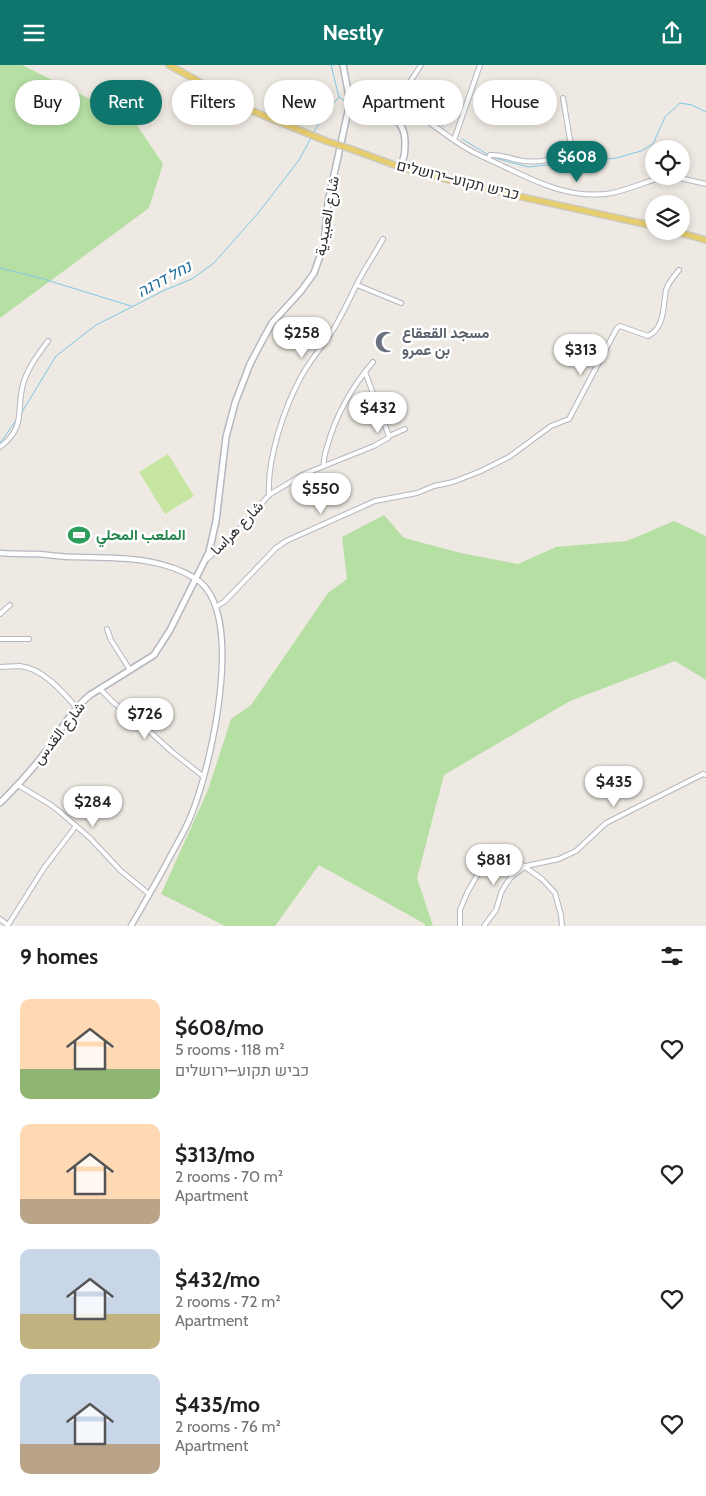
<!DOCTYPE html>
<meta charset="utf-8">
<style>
body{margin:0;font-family:Cabin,Vazirmatn,Heebo,sans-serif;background:#f2f2f2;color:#202124;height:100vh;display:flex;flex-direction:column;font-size:19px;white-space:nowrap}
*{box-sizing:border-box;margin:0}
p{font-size:16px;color:#757577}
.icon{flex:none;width:28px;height:28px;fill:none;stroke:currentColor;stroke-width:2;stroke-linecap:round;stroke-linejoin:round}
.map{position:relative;height:861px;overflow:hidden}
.drawer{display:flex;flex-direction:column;background:#fff;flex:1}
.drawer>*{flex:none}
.guide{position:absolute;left:15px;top:15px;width:676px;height:45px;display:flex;gap:10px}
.controls{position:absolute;left:645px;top:75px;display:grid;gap:10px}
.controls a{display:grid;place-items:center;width:45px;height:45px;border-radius:50%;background:#fff;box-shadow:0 2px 8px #0003;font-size:25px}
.price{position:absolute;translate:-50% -42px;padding:0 11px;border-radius:18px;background:#fff;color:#222;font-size:16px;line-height:32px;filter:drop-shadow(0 1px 2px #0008)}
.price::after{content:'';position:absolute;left:50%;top:30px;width:15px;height:11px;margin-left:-8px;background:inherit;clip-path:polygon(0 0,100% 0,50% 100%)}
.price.current{background:#0f766e;color:#fff}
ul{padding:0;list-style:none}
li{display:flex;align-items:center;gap:15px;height:125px;padding:0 20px}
li span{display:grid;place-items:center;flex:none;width:140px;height:100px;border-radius:10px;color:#555}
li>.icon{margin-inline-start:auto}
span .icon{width:60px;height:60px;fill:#fffc;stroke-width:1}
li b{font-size:21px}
h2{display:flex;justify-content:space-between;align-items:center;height:60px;padding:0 20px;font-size:21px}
.pill{padding:0 18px;border-radius:22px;background:#fff;box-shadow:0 2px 8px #0003;font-size:18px;line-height:45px}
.pill.current{background:#0f766e;color:#fff}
header{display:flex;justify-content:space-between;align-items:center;height:65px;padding:0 20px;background:#0f766e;color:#fff;font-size:22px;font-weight:700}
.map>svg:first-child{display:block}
.grass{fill:#b6dfa4}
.pitch{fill:#c6e5a1}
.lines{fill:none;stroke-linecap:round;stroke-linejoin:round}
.stream{stroke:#7fc8e6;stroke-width:1}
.minor-casing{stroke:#b5b7c0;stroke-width:6}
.tertiary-casing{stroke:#b5b7c0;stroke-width:7}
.secondary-casing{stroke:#b5b7c0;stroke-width:8}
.primary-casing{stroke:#c9c9c9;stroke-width:8}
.minor{stroke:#fff;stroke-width:4}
.tertiary{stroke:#fff;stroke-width:4.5}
.secondary{stroke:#fff;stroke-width:5}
.primary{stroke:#e6cd6f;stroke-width:5.5}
.primary-bridge-casing{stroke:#c9c9c9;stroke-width:8;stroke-linecap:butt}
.primary-bridge{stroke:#e6cd6f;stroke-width:5.5}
.labels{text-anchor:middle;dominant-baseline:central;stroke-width:5;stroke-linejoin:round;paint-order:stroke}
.street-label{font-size:15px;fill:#2e2e2e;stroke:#fff}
.worship-label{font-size:15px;font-weight:bold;fill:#5b616d;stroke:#fff;text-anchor:start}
.leisure-label{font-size:15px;font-weight:bold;fill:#27864d;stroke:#fff;text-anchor:start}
.water-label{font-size:16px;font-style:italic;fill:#1a6896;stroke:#fff}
</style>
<header><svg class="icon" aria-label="menu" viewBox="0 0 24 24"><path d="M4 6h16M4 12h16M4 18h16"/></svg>Nestly<svg class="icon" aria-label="share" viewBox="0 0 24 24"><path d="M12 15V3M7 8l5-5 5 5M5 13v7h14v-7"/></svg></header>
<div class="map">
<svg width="706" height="861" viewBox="0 0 706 861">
<rect width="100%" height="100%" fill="#eee9e2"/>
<g class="grass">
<polygon points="0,0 22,0 134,56 163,99 149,143 0,253"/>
<polygon points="384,450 404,473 461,488 518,499 556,482 627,476 674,456 706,471 706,615 675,596 570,636 444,710 417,813 433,861 425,861 425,859 319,800 275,861 225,861 161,829 208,725 231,654 251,640 328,528 347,514 342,472"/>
</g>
<polygon class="pitch" points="168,389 194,431 165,449 139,407"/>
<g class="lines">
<g class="stream">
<polyline points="331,0 339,32"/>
<polyline points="379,25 398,31"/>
<polyline points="403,33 443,61"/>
<polyline points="314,67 324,50 339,32 345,36"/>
<polyline points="462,74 487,89"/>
<polyline points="495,93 528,102 616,93 641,86 653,79 665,52 680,38 692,40 706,47"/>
<polyline points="0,203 40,213 131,241"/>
<polyline points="22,347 56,291 96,260 165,225 192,214 214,198 259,147 299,95 311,73"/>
<polyline points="0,378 17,354"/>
</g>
<g class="minor-casing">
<g id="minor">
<path d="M348 26C366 29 384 31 400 39 431 55 455 81 488 94L490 90C501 89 508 93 518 95 535 99 553 95 569 89L571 81 563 33"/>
<polyline points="397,37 421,0"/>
<polyline points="454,75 480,0"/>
<path d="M488 94C527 112 567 136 612 128 631 124 649 115 668 111"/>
<polyline points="671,111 706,119"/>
<polyline points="357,220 401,238"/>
<polyline points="389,371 405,364"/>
<path d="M0 382C28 361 15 343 24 316 29 301 39 288 48 276"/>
<polyline points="324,401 374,381 388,373 389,371 365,307"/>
<path d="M269 430C267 394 284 343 301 312 310 295 323 281 333 265 343 249 351 230 360 213 367 200 376 187 383 174"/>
<path d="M207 494 235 469 269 430 302 410 324 401C323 395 325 388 327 382 336 349 351 323 373 297"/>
<path d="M217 541 224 537 276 483 286 476 375 436 417 428 434 421 453 417 481 406 509 392 551 361 569 354 617 263 620 261 648 271C665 263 663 241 666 225 668 218 674 211 679 205"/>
<polyline points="0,549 10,540"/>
<polyline points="107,564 111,575 130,605"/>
<polyline points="0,574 29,574"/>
<path d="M0 602C6 602 13 601 20 601 42 603 62 626 76 642"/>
<polyline points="100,624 114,638 147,664 171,686 204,712"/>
<polyline points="18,720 51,740 60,747 90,773 121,806 149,829"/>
<polyline points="0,854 8,860"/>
<polyline points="8,860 44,803 76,761"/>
<polyline points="460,861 460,845 467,828 483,800 497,789 511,792 542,814 555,828 561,850 562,861"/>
<polyline points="484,861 496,845 501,828 506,819 512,811 526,801 559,794 576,786 606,758 703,709 706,710"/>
</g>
</g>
<g class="tertiary-casing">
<path id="tertiary" d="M0 488C13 489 25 489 38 489 50 490 63 492 75 492 117 493 160 491 196 514 247 546 211 701 192 748 187 762 179 775 172 788 159 813 145 837 131 861"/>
</g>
<g class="secondary-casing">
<g id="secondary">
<path d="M350 37C373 42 404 46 405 76 405 86 405 92 400 102"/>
<path d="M0 738C18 720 35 702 49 682 62 663 73 644 90 630L154 590 170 565 209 487 216 456 226 372 235 338 250 299 261 278 272 258 301 226 314 208 324 180 328 137 350 37 343 0"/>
</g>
</g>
<g class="primary-casing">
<g id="primary">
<polyline points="169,0 250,45 326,76"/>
<polyline points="351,84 400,102 476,122 654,161"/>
<polyline points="674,166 706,175"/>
</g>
</g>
<use href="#minor" class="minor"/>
<use href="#tertiary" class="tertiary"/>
<use href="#secondary" class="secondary"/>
<use href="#primary" class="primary"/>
<g class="primary-bridge-casing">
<polyline id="primary-bridge" points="326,76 351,84"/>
</g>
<use href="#primary-bridge" class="primary-bridge"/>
</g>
<defs>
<g id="mosque-bare" transform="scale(1.725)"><path d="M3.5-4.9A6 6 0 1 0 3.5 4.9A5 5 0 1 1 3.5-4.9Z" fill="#6b7280" stroke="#fff" stroke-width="2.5" paint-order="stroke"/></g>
<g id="stadium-bare" transform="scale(1.725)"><path d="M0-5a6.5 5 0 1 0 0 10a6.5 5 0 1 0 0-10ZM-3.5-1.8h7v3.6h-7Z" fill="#2e9e5b" stroke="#fff" stroke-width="2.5" paint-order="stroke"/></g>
</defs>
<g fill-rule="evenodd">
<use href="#mosque-bare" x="386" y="277"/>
<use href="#stadium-bare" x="79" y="470"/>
</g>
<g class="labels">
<g class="street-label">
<text transform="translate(458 115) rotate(14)">כביש תקוע–ירושלים</text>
<text transform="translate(327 151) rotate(-80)">شارع العبيدية</text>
<text transform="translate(237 463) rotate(-46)">شارع هراسا</text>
<text transform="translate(59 668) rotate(-52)">شارع القدس</text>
</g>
<g class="worship-label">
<text x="402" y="268">مسجد القعقاع<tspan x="402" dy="17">بن عمرو</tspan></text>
</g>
<g class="leisure-label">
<text x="96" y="470">الملعب المحلي</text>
</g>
<g class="water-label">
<text transform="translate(164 214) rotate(-28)">נחל דרגה</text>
</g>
</g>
</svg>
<div class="controls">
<a><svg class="icon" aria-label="locate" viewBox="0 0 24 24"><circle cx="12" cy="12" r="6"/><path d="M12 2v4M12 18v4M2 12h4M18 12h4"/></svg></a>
<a><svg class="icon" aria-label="layers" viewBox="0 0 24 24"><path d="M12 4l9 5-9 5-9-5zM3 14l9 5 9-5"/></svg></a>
</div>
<b class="price current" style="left:577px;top:118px">$608</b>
<b class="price" style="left:302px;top:294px">$258</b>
<b class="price" style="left:581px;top:311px">$313</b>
<b class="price" style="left:378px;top:369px">$432</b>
<b class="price" style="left:321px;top:450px">$550</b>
<b class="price" style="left:145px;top:675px">$726</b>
<b class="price" style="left:614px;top:743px">$435</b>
<b class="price" style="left:93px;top:763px">$284</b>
<b class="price" style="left:494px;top:821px">$881</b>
<div class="guide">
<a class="pill">Buy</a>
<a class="pill current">Rent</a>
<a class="pill">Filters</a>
<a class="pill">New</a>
<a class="pill">Apartment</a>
<a class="pill">House</a>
</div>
</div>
<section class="drawer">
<h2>9 homes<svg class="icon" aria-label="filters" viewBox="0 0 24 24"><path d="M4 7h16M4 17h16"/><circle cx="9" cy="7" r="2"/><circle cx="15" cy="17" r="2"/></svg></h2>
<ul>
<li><span style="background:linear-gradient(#ffd9b3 70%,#8fb573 0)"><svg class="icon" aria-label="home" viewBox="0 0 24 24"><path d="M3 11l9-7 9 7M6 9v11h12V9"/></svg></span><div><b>$608/mo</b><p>5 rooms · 118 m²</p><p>כביש תקוע–ירושלים</p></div><svg class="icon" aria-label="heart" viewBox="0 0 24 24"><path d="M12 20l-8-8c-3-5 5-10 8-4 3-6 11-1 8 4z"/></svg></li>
<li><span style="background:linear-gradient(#ffd9b3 75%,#b9a48a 0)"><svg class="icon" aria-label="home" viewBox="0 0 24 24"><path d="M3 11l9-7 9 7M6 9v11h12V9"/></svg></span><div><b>$313/mo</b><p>2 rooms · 70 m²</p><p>Apartment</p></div><svg class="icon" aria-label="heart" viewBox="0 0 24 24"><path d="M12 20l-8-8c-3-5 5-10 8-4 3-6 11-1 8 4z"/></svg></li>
<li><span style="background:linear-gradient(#c9d6e8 65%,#c2b280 0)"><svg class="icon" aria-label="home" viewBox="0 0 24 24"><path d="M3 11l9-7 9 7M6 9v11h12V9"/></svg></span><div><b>$432/mo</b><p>2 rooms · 72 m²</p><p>Apartment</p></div><svg class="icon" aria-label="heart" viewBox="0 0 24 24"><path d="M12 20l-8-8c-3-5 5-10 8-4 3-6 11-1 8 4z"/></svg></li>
<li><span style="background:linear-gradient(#c9d6e8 70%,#b9a48a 0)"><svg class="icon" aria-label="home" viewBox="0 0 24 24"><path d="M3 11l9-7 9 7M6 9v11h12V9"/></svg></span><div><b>$435/mo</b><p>2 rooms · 76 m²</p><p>Apartment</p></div><svg class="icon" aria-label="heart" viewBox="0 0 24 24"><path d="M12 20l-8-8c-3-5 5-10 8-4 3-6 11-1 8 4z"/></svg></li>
</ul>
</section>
